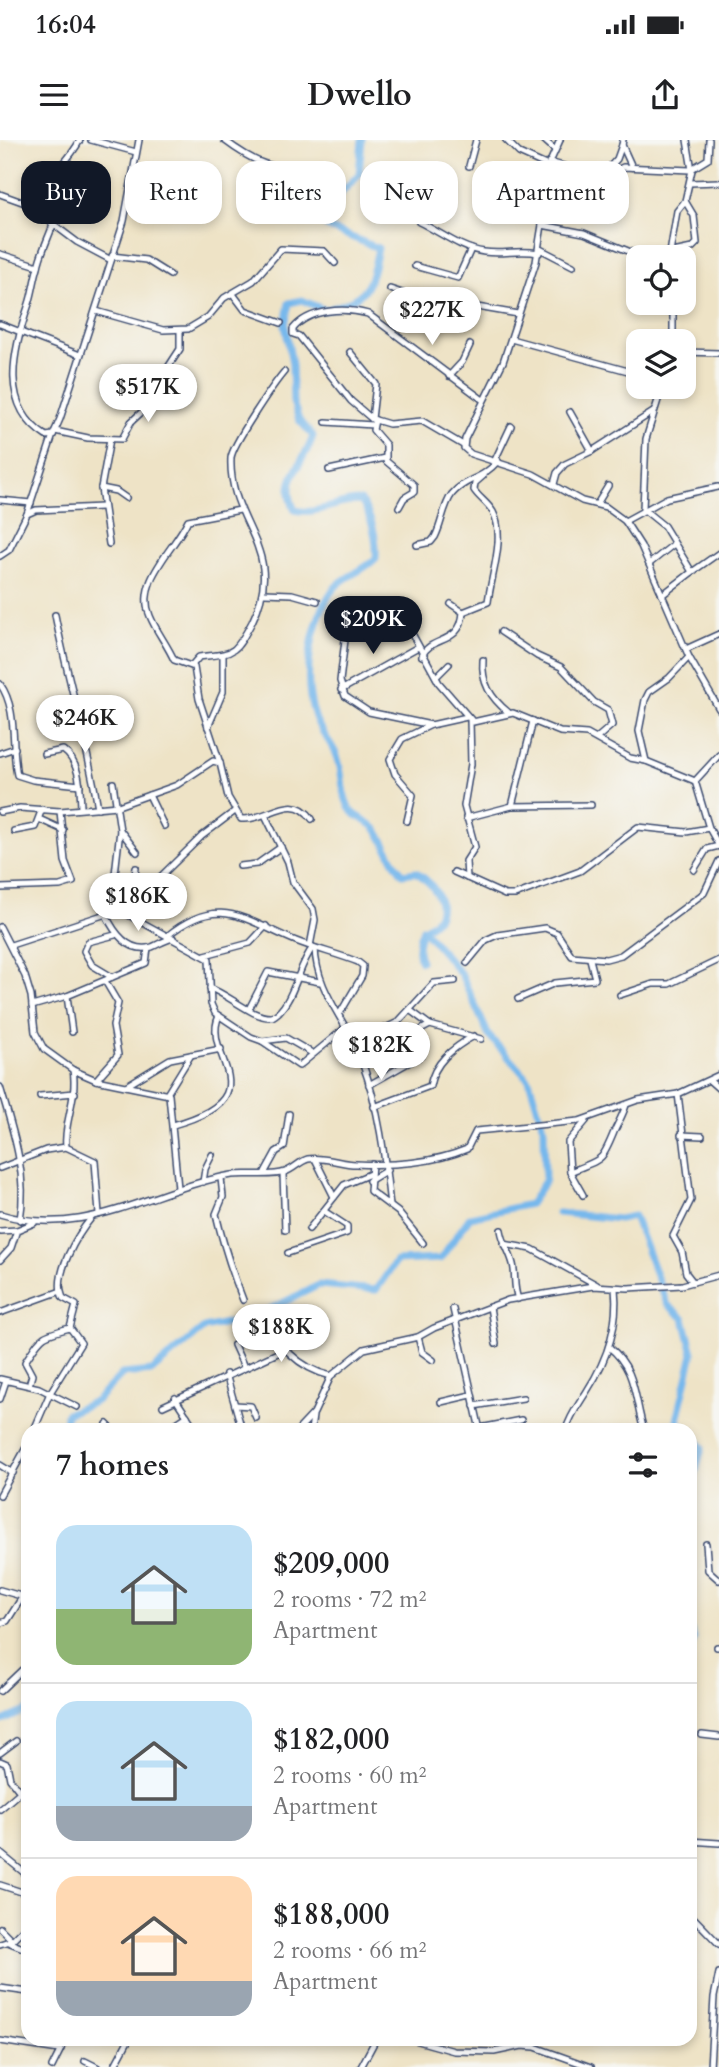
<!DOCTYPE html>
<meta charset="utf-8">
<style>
body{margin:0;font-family:Cardo,serif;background:#f2f2f2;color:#202124;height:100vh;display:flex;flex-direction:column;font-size:26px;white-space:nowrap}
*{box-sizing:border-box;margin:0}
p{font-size:23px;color:#757577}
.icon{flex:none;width:38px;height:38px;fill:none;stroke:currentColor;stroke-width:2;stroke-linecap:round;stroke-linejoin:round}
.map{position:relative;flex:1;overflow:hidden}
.sheet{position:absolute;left:21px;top:1283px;width:676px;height:623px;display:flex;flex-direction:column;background:#fff;border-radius:21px;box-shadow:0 4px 10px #0003}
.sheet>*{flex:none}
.top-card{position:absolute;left:21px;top:21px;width:677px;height:63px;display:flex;gap:14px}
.tools{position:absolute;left:626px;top:105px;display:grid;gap:14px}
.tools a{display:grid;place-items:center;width:70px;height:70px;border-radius:14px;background:#fff;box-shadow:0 4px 10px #0003;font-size:35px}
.price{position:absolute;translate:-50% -60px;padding:0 16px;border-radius:24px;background:#fff;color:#222;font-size:23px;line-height:46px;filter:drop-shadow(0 2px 4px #0008)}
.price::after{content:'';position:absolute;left:50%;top:42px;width:21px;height:16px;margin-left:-10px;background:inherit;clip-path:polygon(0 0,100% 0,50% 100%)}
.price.on{background:#111827;color:#fff}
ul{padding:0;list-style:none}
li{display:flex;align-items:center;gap:21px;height:175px;padding:0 35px}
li+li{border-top:2px solid #e0e0e0}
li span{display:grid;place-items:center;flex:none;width:196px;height:140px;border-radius:21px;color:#555}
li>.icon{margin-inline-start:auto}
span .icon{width:84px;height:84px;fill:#fffc;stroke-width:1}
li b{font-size:30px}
h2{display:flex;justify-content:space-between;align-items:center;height:84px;padding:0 35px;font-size:30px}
.chip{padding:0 24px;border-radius:21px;background:#fff;box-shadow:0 4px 10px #0003;font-size:24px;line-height:63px}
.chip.on{background:#111827;color:#fff}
.status{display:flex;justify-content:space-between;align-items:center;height:49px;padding:0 35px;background:#fff;direction:ltr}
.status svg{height:19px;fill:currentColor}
header{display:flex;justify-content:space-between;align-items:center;height:91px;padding:0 35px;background:#fff;font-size:32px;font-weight:600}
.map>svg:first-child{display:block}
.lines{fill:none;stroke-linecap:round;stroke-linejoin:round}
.river{stroke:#77b8ec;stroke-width:7}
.minor-casing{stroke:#3b4a6e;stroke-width:8}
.minor{stroke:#fff;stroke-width:5}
</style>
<div class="status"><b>16:04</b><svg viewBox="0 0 49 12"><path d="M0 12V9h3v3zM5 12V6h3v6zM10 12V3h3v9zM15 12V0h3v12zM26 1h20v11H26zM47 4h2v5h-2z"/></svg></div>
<header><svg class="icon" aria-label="menu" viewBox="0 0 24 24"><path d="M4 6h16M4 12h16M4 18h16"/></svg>Dwello<svg class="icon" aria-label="share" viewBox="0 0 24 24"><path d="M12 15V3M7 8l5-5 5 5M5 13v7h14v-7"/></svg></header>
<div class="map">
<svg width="719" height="1927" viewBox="0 0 719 1927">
<rect width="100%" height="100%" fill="#f6f6f2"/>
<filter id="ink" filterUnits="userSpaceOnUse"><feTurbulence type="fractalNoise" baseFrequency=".0143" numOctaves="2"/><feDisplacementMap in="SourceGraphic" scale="14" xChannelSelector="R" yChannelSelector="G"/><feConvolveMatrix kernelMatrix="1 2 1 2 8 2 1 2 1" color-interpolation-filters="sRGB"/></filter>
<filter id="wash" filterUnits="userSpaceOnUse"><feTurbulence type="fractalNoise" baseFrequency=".00686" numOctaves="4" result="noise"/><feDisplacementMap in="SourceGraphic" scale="28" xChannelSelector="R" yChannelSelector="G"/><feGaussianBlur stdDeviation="1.57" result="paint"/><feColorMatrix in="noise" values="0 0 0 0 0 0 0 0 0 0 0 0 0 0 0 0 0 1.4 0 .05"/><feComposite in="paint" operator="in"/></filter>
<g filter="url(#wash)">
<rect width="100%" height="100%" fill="#eee3c6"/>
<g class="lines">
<g class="river">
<path d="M362 0 359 34 317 79 331 89 378 108C370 149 367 158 325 170L302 160 289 163 285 185 292 224 293 262 299 280 313 296C305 324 279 339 295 370 317 376 339 360 361 361 372 378 377 398 376 418 362 433 341 436 330 454 310 486 302 540 315 577 320 593 334 604 338 619 343 634 341 650 348 665 352 677 368 679 376 689 387 703 390 720 403 734L416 732C438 747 454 774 423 789 418 800 415 811 421 821"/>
<polyline points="423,789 461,834 489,896 529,940 542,983"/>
<polyline points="558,1073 619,1079 634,1076 667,1164 684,1179 693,1213 677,1280 686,1290"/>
<polyline points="65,1290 66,1274 96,1261 122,1234 152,1231 204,1188 254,1177 319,1145 376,1150 396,1121 440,1119 470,1077 530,1064 545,1041 544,988"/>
<polyline points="690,1293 702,1307 690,1354"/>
<polyline points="690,1490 694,1499 690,1510"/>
<polyline points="0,1582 28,1570"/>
</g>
</g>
</g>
<g filter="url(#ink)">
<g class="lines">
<g class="minor-casing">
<g id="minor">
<polyline points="91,0 136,12"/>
<path d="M224 0C252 21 273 32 308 27"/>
<polyline points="506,0 519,13 548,26"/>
<polyline points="544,0 554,9"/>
<polyline points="560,0 538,49 542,85 536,122 503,222 465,299 464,308 471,314 533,334 582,361 606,367 625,381 641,406 689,517 719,569"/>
<polyline points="623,0 622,5 632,27"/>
<polyline points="549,22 603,37 623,27 690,30 708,19 709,0"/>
<polyline points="469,26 476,0"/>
<polyline points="608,36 607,30 617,19 622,5"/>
<polyline points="690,43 719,42"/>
<polyline points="0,54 25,63 77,102 111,120"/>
<path d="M35 69C42 39 67 26 80 0"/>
<path d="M54 82C49 97 41 112 38 127 34 140 33 152 29 164 12 213 0 267 46 296L53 295 60 279 124 81 139 0"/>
<path d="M419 82C440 92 461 109 484 112 505 115 517 109 539 113"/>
<polyline points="542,85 584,93 643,117"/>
<polyline points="540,109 573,126"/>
<polyline points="670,113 677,71 685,61"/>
<polyline points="0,114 38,126"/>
<polyline points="112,116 146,120 170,135"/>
<polyline points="669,117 673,112 692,108 697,103 694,76 685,61 692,30 687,0"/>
<polyline points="415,126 458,138 471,109"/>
<polyline points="390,149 441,166 477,167 518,174"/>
<polyline points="233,154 245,170 281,183"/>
<polyline points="669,163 673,175 673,201"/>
<polyline points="96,171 163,190 188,189 208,177 224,158 253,141 281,109 324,111 335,123"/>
<polyline points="0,184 80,215"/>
<polyline points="511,199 639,234"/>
<polyline points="350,212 376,244 372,279"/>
<polyline points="684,212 719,213"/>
<polyline points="449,236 462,222 470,205"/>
<polyline points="570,272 592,311"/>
<polyline points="375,280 373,290 386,305 386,321 414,345 414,352 404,358 399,367"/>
<polyline points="326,282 373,285"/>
<polyline points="55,291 88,298 122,299 131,282 162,253 165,232 180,209 180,191"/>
<path d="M463 305 422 281 389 284 372 279 351 261 299 196 293 194V189C309 169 344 167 368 174L483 260"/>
<polyline points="495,320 511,286"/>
<polyline points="329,330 385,318"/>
<polyline points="554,344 557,333 565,324 592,311 653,272"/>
<polyline points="101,348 116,351 126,358"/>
<polyline points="0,360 31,363"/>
<polyline points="597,364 608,346"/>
<polyline points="27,374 53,295"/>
<polyline points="625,381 667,358 718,347"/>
<polyline points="109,404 101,348 110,299"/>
<path d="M417 405 431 402 435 397C442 384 443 366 452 354 465 338 482 340 498 321"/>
<polyline points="0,416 9,410 27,374 36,370 102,367"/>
<polyline points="649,424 674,404"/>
<polyline points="692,432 719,413"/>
<polyline points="264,453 292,454 317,461"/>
<polyline points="662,455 692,432 664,386 643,369 646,299 662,247"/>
<polyline points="336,466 387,472 404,479 439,543 473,582 513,573 560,592 587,594 630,618 646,621"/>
<polyline points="349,467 340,541 345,556 369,572 431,585 467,577"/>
<path d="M463 472 488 462C491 436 506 396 493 372 488 363 479 358 474 350L475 343 483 336"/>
<path d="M55 475C68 540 87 603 98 668"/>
<polyline points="501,492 537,516 561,527 594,562 608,570 612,585 597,598"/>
<polyline points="686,509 719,494"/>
<path d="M422 516C431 495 461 506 463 472L451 464"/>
<polyline points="689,517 669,538 649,552 645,560 639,591 646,621 695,641"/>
<path d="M483 520C481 543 491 558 508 572"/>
<path d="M192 525 199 517C234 513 234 516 252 482 288 409 228 384 231 318 232 305 273 245 284 232"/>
<polyline points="436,537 449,524"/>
<path d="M0 544C18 569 11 606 17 635L33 640 80 645"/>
<polyline points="341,550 418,507"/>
<polyline points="208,587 223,552 223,516"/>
<polyline points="0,613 15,608"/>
<path d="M44 614 63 610C81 623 80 648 81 668"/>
<polyline points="719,615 695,641 709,688 719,706"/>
<path d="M220 623 199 559 194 527 174 520C167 504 156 491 150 476 135 441 175 409 188 380L240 370"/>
<polyline points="113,643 120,690 115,734 117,763"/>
<polyline points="149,655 164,686"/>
<polyline points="512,666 591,665"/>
<path d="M0 672 20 668 60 671 118 666 177 645 213 621 220 623 228 657 241 679C268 681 292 650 312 679"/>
<polyline points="265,675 288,722 293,742 313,769 315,780 310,806"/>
<polyline points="466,678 512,666 533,581"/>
<polyline points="39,679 63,690"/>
<polyline points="407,681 413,655 395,634 390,619 402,599 431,585"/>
<polyline points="120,690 137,712"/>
<polyline points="14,691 35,687 42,669"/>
<polyline points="240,726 257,724 281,707"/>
<polyline points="694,730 707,709 719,706"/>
<polyline points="454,732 505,755 515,755 580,731 638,687 686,692 709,688"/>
<polyline points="467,738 466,721 475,707 464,666 471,624 470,580"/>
<polyline points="0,748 60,746 73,742 65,721 60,671"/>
<polyline points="132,754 136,728"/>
<polyline points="114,767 209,819 211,864 215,873 251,897 262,901 286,898 312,913"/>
<path d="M106 775C114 792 128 814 152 807 159 804 165 800 173 798"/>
<polyline points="0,787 25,836 31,856 35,892 44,909 73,930 96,940 169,955 178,1048"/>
<path d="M167 796C219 754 243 779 296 801 316 809 338 814 358 822L363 826 362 836 339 875"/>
<polyline points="11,805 109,773 125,758 153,744 202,696 235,671"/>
<path d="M315 808C316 852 348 882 362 922 379 967 385 1018 390 1066"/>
<polyline points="205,815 250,803 266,786"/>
<polyline points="467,823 486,800 497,795 545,788 557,793 572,816 606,819 621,815 704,753 719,721"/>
<polyline points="112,837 92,825 84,811 88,802 115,795"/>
<path d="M210 848C229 855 254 879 272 877 294 865 297 827 313 807"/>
<polyline points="620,855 653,844 669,844 719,820"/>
<polyline points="67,856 72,892"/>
<polyline points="518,859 555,843 595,839 590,819"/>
<polyline points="32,866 67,856 146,823 148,808"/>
<polyline points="249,869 268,832 320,842"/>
<polyline points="411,871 430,885 481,899"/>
<polyline points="262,901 299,926 345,888"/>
<polyline points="352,904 398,882 434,843 455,841"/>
<polyline points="360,916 387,908 430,885"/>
<path d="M73 930C78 959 63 983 66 1007L95 1021 99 1074"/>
<polyline points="96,940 118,915 113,886 118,863 105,841"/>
<polyline points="710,941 719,949"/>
<polyline points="369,945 422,915"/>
<polyline points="126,946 170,919 221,909"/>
<path d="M0 947C13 990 28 1035 20 1080"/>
<polyline points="167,954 191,915"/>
<polyline points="678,954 691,1060 673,1096 682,1112 686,1133 693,1142"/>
<polyline points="40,956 75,953"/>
<path d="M374 967 430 946C434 923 452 908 474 896"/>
<path d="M173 985C277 956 200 916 219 876"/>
<polyline points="681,995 702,996"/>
<polyline points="315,1019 334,1057"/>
<polyline points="372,1024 370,1051 398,1072 423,1103"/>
<polyline points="0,1028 46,1010 66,1007"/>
<polyline points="265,1032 276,1012 284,1007 289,974"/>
<path d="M570 1032C602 1018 601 1024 614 992 618 983 623 975 626 965"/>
<polyline points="283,1034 285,1090"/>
<path d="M221 1038 223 1057 216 1074C223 1104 232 1132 243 1160"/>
<polyline points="369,1041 387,1030"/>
<polyline points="203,1042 205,1029 212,1015"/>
<polyline points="583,1055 570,1032 568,1002 586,981"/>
<path d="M0 1074C86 1100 151 1049 232 1035 247 1033 273 1037 285 1032 294 1029 300 1021 308 1019 323 1016 341 1024 356 1024 391 1026 434 1023 467 1009L476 991 579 981 638 960 678 954 719 935"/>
<polyline points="309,1089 344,1045 370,1034"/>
<path d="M501 1090C503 1103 510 1112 513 1124 516 1136 513 1146 518 1159"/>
<polyline points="0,1091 17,1090 34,1083"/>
<polyline points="504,1104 532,1109 597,1145"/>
<polyline points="288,1113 347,1093 347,1086 324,1071"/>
<polyline points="0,1120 11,1108 17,1090"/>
<polyline points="490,1167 496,1204"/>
<polyline points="453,1169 480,1290"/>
<polyline points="0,1173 61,1151"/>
<path d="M263 1176C278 1204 297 1228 331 1236"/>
<polyline points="418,1197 422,1212 433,1220"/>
<polyline points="234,1205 244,1227"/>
<path d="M609 1207C637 1229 634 1259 644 1290"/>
<polyline points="226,1234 242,1290"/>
<polyline points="0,1239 39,1248 77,1267"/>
<path d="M29 1245 32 1235 25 1222C42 1196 39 1196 70 1188"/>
<polyline points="175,1258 196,1290"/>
<polyline points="0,1259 6,1241"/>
<polyline points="441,1262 471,1255"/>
<polyline points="235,1265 251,1266 256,1278"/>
<polyline points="163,1266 284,1210"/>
<polyline points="474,1266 523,1258"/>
<polyline points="107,1284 113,1290"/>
<polyline points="480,1288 521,1280"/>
<path d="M34 1290 50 1253 81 1203 70 1188 76 1165 63 1158C52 1135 78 1094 92 1077"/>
<polyline points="166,1290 187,1276"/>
<polyline points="298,1290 314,1273 331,1236 364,1209 418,1197 434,1188 508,1160 593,1146 628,1148 682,1145 719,1135"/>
<polyline points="311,1290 313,1276"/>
<path d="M566 1290C570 1275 579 1264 587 1251 607 1220 619 1185 615 1148"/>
<polyline points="0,1325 13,1333"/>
<polyline points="0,1355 28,1304"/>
<polyline points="706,1404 708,1430 719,1440"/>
<polyline points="0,1450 21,1456"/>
<polyline points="0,1483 7,1481 28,1448"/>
<polyline points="717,1507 719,1507"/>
<polyline points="0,1551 22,1530"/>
<polyline points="702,1595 719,1597"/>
<polyline points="0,1613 16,1601"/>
<polyline points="0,1621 7,1624 10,1639 28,1662"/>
<polyline points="0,1669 20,1652"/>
<polyline points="690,1701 719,1703"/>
<polyline points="0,1713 28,1736"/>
<polyline points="0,1745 28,1754"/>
<polyline points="690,1774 719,1804"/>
<polyline points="0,1788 12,1800"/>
<polyline points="8,1802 28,1810"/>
<polyline points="0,1804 12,1800 28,1784"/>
<polyline points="0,1848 28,1852"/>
<polyline points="411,1899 454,1911 494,1912 522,1906 535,1907 591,1927"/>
<polyline points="0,1901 59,1910"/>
<polyline points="85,1921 97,1927"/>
<polyline points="52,1927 66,1899"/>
<polyline points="114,1927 129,1899"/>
<polyline points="361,1927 376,1899"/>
<polyline points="710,1927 714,1857 719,1833"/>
</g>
</g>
<use href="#minor" class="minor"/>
</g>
</g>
</svg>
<div class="tools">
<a><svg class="icon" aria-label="locate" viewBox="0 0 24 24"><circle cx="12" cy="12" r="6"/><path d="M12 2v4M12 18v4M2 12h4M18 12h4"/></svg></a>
<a><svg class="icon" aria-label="layers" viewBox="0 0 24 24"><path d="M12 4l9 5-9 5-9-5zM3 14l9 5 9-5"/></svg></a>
</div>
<b class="price" style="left:432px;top:207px">$227K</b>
<b class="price" style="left:148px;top:284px">$517K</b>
<b class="price on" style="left:373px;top:516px">$209K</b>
<b class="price" style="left:85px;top:615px">$246K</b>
<b class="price" style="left:138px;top:793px">$186K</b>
<b class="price" style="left:381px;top:942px">$182K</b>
<b class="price" style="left:281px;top:1224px">$188K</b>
<div class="top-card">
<a class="chip on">Buy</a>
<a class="chip">Rent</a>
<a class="chip">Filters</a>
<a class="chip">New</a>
<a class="chip">Apartment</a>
</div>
<section class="sheet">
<h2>7 homes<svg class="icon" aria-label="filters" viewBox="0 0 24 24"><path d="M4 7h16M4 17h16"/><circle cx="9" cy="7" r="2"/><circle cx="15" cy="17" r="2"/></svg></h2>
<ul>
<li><span style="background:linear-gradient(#bfe0f5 60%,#8fb573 0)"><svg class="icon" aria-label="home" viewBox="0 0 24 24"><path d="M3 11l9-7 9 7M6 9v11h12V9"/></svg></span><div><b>$209,000</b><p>2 rooms · 72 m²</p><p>Apartment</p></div></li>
<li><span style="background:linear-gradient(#bfe0f5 75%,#9aa5b1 0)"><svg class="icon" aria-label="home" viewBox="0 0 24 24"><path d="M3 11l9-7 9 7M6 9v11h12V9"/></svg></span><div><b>$182,000</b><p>2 rooms · 60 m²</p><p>Apartment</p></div></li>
<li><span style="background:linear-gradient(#ffd9b3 75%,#9aa5b1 0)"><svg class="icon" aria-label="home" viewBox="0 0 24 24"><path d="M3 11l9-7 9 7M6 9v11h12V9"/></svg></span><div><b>$188,000</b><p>2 rooms · 66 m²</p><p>Apartment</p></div></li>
</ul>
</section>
</div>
